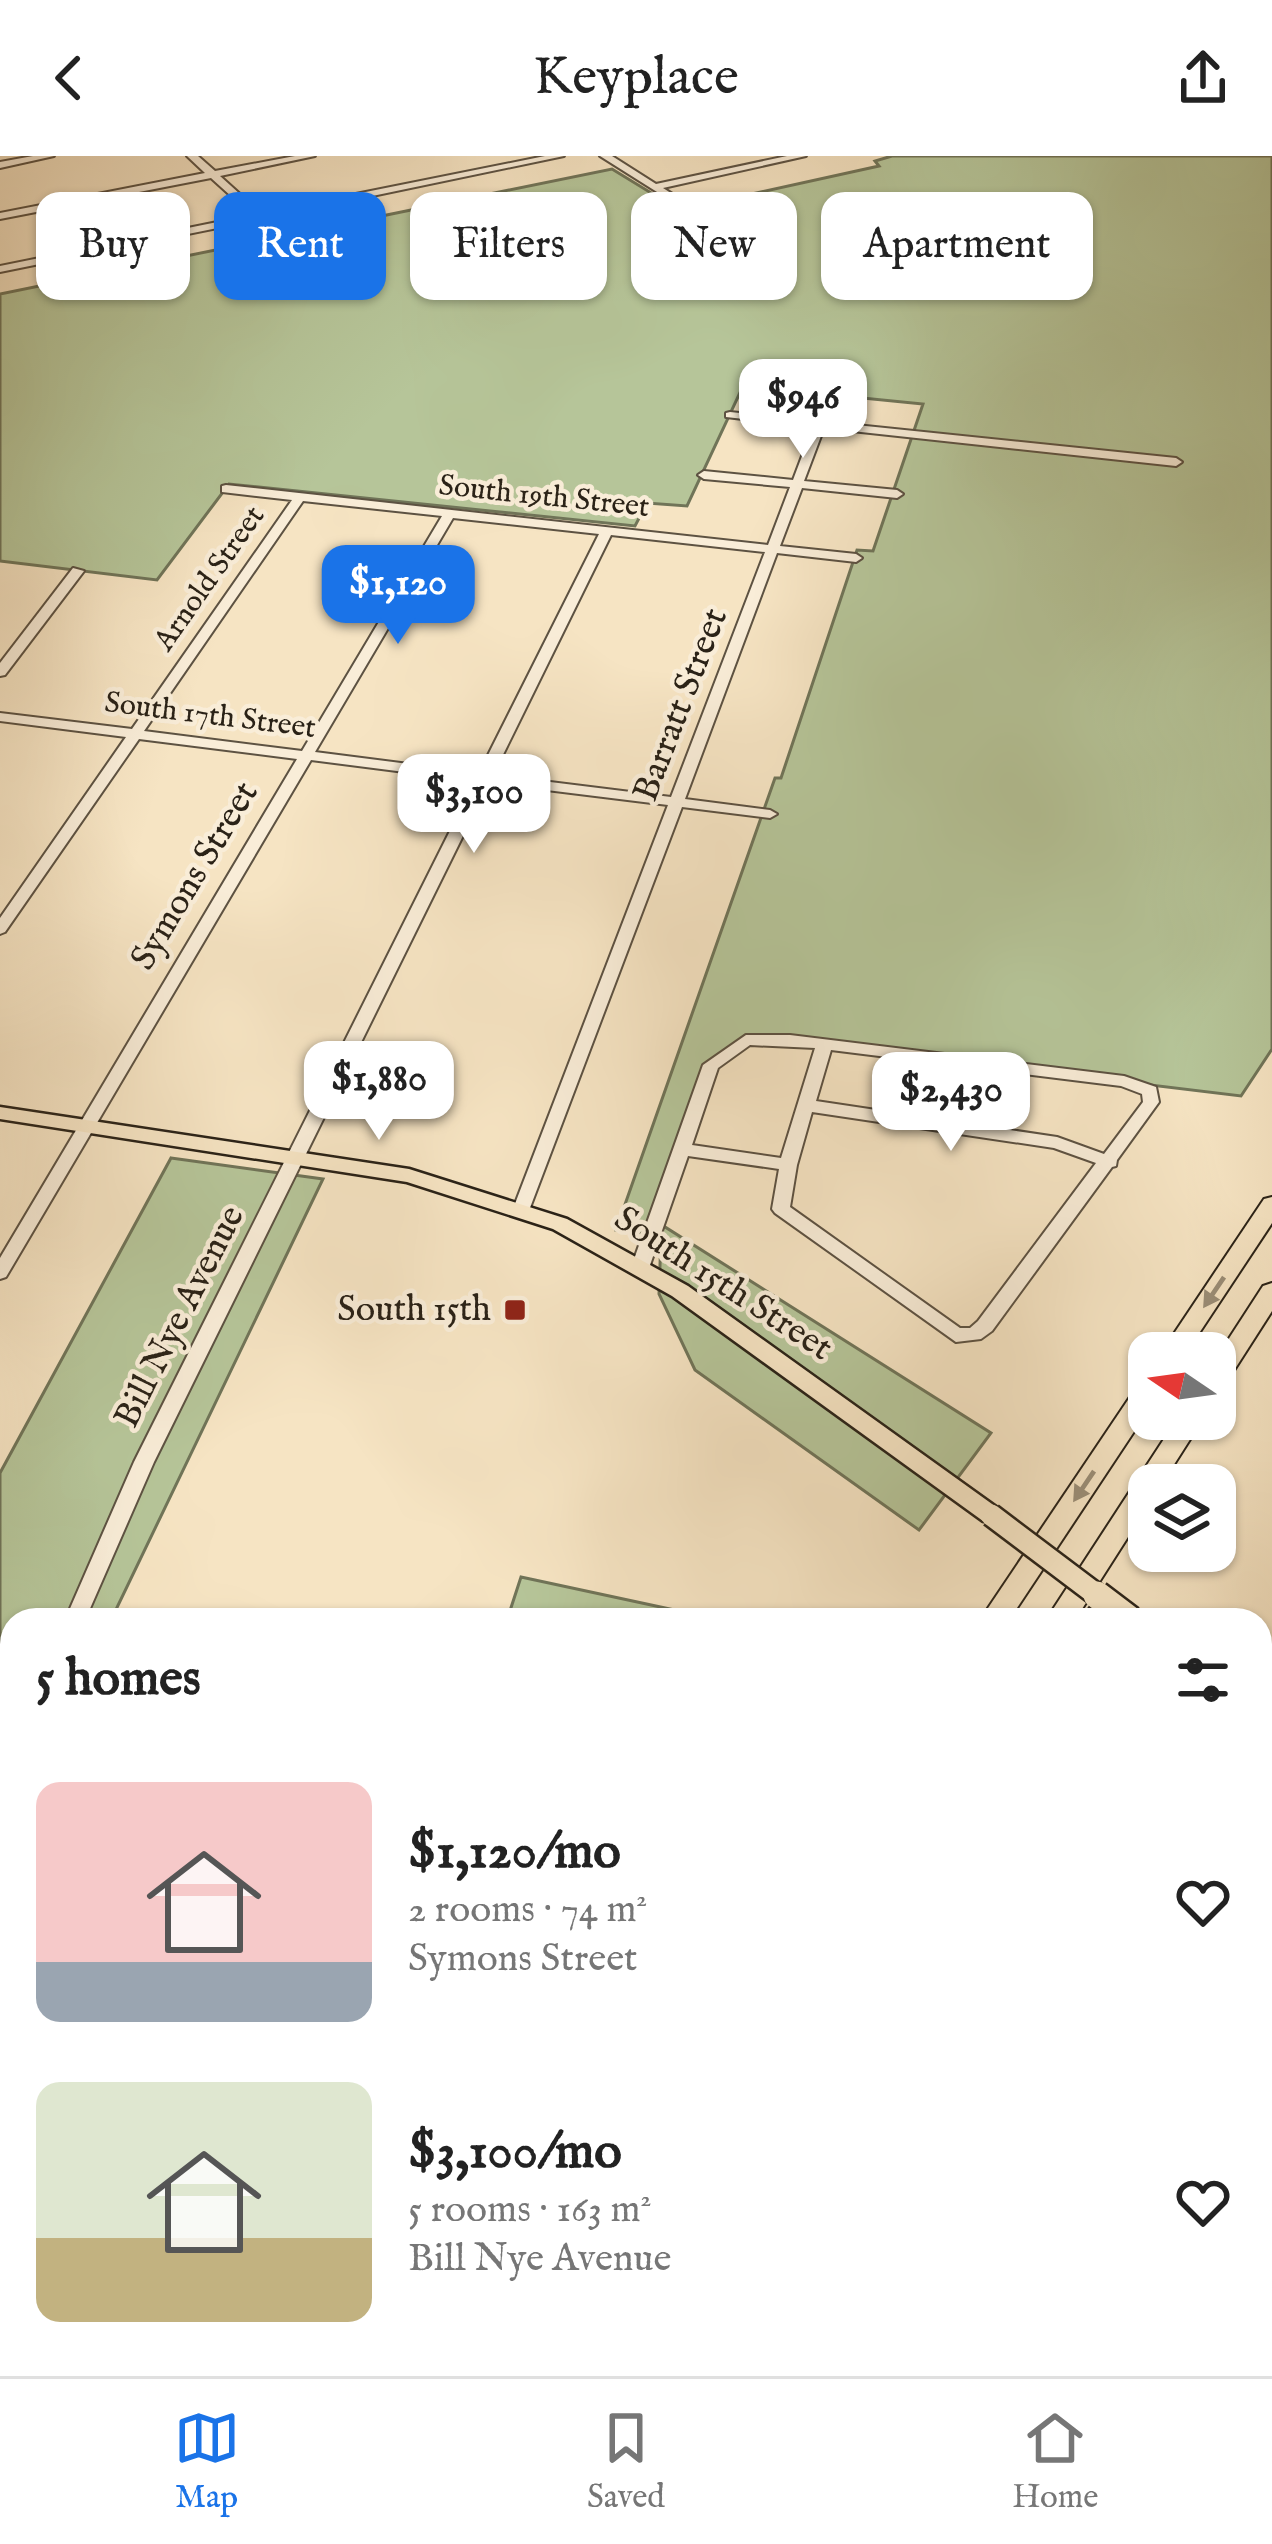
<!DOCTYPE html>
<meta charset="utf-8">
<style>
body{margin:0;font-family:"IM FELL English",serif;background:#f6f6f6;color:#222;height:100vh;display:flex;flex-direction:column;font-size:45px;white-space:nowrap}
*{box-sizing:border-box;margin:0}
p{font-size:39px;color:#767676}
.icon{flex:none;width:66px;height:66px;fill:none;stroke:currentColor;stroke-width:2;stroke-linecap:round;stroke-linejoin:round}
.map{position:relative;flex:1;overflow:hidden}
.drawer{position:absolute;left:0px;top:1452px;width:1272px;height:768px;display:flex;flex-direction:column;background:#fff;border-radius:36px 36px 0 0;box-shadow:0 3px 9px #0004}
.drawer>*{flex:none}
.top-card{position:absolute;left:36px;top:36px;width:1200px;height:108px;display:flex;gap:24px}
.needle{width:78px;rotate:283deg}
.fabs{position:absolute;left:1128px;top:1176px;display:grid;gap:24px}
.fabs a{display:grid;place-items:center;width:108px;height:108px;border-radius:24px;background:#fff;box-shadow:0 3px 9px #0004;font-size:60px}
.price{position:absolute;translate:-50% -102px;padding:0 27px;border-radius:24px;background:#fff;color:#222;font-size:39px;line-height:78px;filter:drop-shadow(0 3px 6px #0008)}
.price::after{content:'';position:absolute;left:50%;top:72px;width:36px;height:27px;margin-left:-18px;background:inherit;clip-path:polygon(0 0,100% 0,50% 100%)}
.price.selected{background:#1a73e8;color:#fff}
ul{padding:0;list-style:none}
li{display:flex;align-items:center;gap:36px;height:300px;padding:0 36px}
li span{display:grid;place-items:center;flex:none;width:336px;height:240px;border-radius:24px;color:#555}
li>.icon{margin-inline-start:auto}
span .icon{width:144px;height:144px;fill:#fffc;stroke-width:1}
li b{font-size:51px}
h2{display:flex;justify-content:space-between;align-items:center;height:144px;padding:0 36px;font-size:51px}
.tag{padding:0 42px;border-radius:24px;background:#fff;box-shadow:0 3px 9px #0004;font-size:42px;line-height:108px}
.tag.selected{background:#1a73e8;color:#fff}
header{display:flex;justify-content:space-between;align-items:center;height:156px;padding:0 36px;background:#fff;font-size:54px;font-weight:600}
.menu{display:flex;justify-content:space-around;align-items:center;height:168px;border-top:3px solid #e0e0e0;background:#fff;font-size:33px;color:#767676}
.menu a{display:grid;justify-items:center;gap:6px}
.menu .selected{color:#1a73e8}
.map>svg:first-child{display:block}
.green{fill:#b6c599;stroke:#707458;stroke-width:3}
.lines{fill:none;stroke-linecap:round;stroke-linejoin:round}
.minor-casing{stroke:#5d5242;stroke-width:4}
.major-casing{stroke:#2a2217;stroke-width:5}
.highway-casing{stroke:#2a2217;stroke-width:4}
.minor{fill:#f9edd8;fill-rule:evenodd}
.major{fill:#f6e4c3;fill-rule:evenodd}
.highway{fill:#f6e4c3;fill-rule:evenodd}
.major-bridge-far1-casing{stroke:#2a2217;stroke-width:26;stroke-linecap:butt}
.major-bridge-casing{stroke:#2a2217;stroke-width:32;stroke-linecap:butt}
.major-bridge-far1{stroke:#f6e4c3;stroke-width:21}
.major-bridge{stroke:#f6e4c3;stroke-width:27}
.oneway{fill:#9a8d76}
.poi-dot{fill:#8f2418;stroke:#f9edd8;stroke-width:4.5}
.labels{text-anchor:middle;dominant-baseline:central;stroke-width:9;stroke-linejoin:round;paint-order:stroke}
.far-street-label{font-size:30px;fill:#2a2217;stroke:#f9edd8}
.street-label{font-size:36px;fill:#2a2217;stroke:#f9edd8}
.poi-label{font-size:36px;fill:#2a2217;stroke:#f9edd8;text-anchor:end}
</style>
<header><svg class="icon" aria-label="back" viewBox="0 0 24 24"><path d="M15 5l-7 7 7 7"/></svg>Keyplace<svg class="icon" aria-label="share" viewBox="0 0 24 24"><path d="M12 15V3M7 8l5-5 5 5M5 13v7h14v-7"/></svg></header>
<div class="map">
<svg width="1272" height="2220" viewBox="0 0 1272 2220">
<rect width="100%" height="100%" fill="#f6e4c3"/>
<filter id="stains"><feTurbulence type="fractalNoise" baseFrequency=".00167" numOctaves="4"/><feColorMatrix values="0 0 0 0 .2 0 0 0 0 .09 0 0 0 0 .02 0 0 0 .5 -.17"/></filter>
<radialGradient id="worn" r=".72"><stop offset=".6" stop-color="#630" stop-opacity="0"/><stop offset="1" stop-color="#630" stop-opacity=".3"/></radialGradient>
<g class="green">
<polygon points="892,0 1272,0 1272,893 1241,940 763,882 720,898 662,1069 991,1277 919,1374 695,1214 659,1138 661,1080 616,1074 775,622 781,622 857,394 873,395 923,248 743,230 687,350 647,347 635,370 229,328 157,424 0,405 0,138 612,13 679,54 879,10 875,5"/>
<polygon points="171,1002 323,1023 111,1464 12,1464 12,1670 0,1695 0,1317"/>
<polygon points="521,1421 721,1464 507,1464"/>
<polygon points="1260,1621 1272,1629 1272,2220 737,2220 744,2208 1260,2208"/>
<polygon points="0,1832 12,1835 12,2208 333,2208 325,2220 0,2220"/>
</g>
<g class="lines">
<g class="minor-casing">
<g id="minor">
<polygon points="33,0 54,0 0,12 0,6"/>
<polygon points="187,0 198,0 215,15 295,0 315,0 220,20 261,57 545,0 564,0 267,62 287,80 287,84 283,85 257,64 0,116 0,110 252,59 211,22 0,63 0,57 205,17"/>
<polygon points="600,0 612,0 656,28 787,0 806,0 663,32 688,48 688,52 684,53"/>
<path d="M730 256 1176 302 1182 306 1176 310 824 272 804 325 897 334 903 338 897 342 802 332 780 390 856 398 862 402 856 406 777 397 685 643 770 654 777 658 770 662 682 651 528 1057H516L513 1053 668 649 489 627 154 1306 85 1464H65L134 1306 475 625 311 604 6 1121 0 1123V1102L297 603 139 583 5 776 0 778V762L126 581 0 565V557L132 573 292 344 222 336V330L226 329 768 389 790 331 704 323 698 319 704 315 793 324 813 271 726 261V257ZM303 345 442 360 302 595 144 575ZM453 362 599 378 479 617 315 596ZM611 379 765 396 671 641 493 619Z"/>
<polygon points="73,412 84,415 5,519 0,520 0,507"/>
<path d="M746 879H790L1124 920 1156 931 1159 946 1117 1004 1116 1010 1112 1011 992 1175 981 1183 956 1186 775 1057 772 1053 779 1013 688 1000 650 1109 641 1115 635 1113 632 1109 703 909ZM750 889 815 892 781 1002 692 989 718 912ZM831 894 1121 930 1142 938 1143 946 1104 998 1057 981 816 945ZM812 956 1054 992 1096 1007 978 1165 970 1172H960L790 1051 797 1009Z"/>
<polygon points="12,1590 12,1622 8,1631 0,1633 0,1601 4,1593"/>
</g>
</g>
<g class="major-casing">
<g id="major">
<polygon points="0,951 409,1013 567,1063 688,1130 999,1353 1003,1359 999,1365 983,1365 672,1140 553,1073 407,1026 0,963"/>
<polygon points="1260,1557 1272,1562 1272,1586 1260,1581"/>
</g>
</g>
<g class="highway-casing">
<g id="highway">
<polygon points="1272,1041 1272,1067 1186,1197 1161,1197 1264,1043"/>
<polygon points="1272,1127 1272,1155 1224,1230 1215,1233 1215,1204 1263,1130"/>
<polygon points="1149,1224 1149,1253 1009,1464 980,1464 1140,1226"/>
<polygon points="1177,1263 1203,1263 1161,1329 1149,1329 1149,1348 1075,1464 1046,1464"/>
<polygon points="476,2208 515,2208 510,2220 471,2220"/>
<polygon points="560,2208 599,2208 594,2220 555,2220"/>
</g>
</g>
<use href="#minor" class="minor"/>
<use href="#major" class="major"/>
<use href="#highway" class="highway"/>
<g class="major-bridge-far1-casing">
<polyline id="major-bridge-far1" points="991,1359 1101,1442"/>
</g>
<g class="major-bridge-casing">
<polyline id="major-bridge" points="1097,1439 1130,1464"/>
</g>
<use href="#major-bridge-far1" class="major-bridge-far1"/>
<use href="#major-bridge" class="major-bridge"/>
</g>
<defs><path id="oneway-solid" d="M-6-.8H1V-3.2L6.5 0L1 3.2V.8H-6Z" transform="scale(3)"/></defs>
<g class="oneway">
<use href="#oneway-solid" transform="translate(1214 1136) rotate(124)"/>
<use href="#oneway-solid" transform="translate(1084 1330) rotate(124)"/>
</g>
<rect class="poi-dot" x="503" y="1142" width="24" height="24" rx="6"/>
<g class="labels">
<g class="far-street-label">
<text transform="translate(544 341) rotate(6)">South 19th Street</text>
<text transform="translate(210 423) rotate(-55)">Arnold Street</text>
<text transform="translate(210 560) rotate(7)">South 17th Street</text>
</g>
<g class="street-label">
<text transform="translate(681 549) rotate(-69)">Barratt Street</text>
<text transform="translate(195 720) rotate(-59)">Symons Street</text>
<text transform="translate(723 1128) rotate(33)">South 15th Street</text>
<text transform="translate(180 1161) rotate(-63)">Bill Nye Avenue</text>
</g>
<g class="poi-label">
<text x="491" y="1154">South 15th</text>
</g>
</g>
<rect width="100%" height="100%" filter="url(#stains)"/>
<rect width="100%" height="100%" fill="url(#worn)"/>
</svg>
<div class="fabs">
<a><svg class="needle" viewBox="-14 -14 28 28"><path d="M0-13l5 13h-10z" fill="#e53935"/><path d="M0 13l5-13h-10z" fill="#767676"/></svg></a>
<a><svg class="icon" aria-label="layers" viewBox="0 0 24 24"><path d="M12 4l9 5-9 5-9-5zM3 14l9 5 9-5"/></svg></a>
</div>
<b class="price" style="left:803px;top:305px">$946</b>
<b class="price selected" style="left:398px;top:491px">$1,120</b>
<b class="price" style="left:474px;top:700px">$3,100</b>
<b class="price" style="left:379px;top:987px">$1,880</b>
<b class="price" style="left:951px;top:998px">$2,430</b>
<div class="top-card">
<a class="tag">Buy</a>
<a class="tag selected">Rent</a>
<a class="tag">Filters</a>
<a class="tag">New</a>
<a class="tag">Apartment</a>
</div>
<section class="drawer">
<h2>5 homes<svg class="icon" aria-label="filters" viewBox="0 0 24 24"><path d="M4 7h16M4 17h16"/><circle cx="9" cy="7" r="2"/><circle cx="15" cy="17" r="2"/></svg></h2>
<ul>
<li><span style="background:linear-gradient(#f6c9c9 75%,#9aa5b1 0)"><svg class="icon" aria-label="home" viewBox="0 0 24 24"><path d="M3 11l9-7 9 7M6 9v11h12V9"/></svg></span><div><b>$1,120/mo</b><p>2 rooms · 74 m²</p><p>Symons Street</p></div><svg class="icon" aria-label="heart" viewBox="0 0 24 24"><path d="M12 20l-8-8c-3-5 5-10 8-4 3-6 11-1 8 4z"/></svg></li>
<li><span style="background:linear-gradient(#dfe7d0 65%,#c2b280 0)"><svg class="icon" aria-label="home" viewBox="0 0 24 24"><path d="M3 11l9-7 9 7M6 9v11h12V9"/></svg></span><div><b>$3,100/mo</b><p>5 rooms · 163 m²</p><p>Bill Nye Avenue</p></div><svg class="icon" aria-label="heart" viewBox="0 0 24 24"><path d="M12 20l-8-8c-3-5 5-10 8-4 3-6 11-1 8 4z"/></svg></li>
</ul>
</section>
</div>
<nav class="menu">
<a class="selected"><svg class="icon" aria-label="map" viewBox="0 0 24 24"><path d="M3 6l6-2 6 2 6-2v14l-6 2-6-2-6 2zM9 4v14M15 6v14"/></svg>Map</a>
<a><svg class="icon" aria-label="saved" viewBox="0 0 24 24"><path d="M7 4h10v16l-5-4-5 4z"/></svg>Saved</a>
<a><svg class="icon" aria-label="home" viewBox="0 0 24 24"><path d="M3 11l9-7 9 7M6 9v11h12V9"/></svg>Home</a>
</nav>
